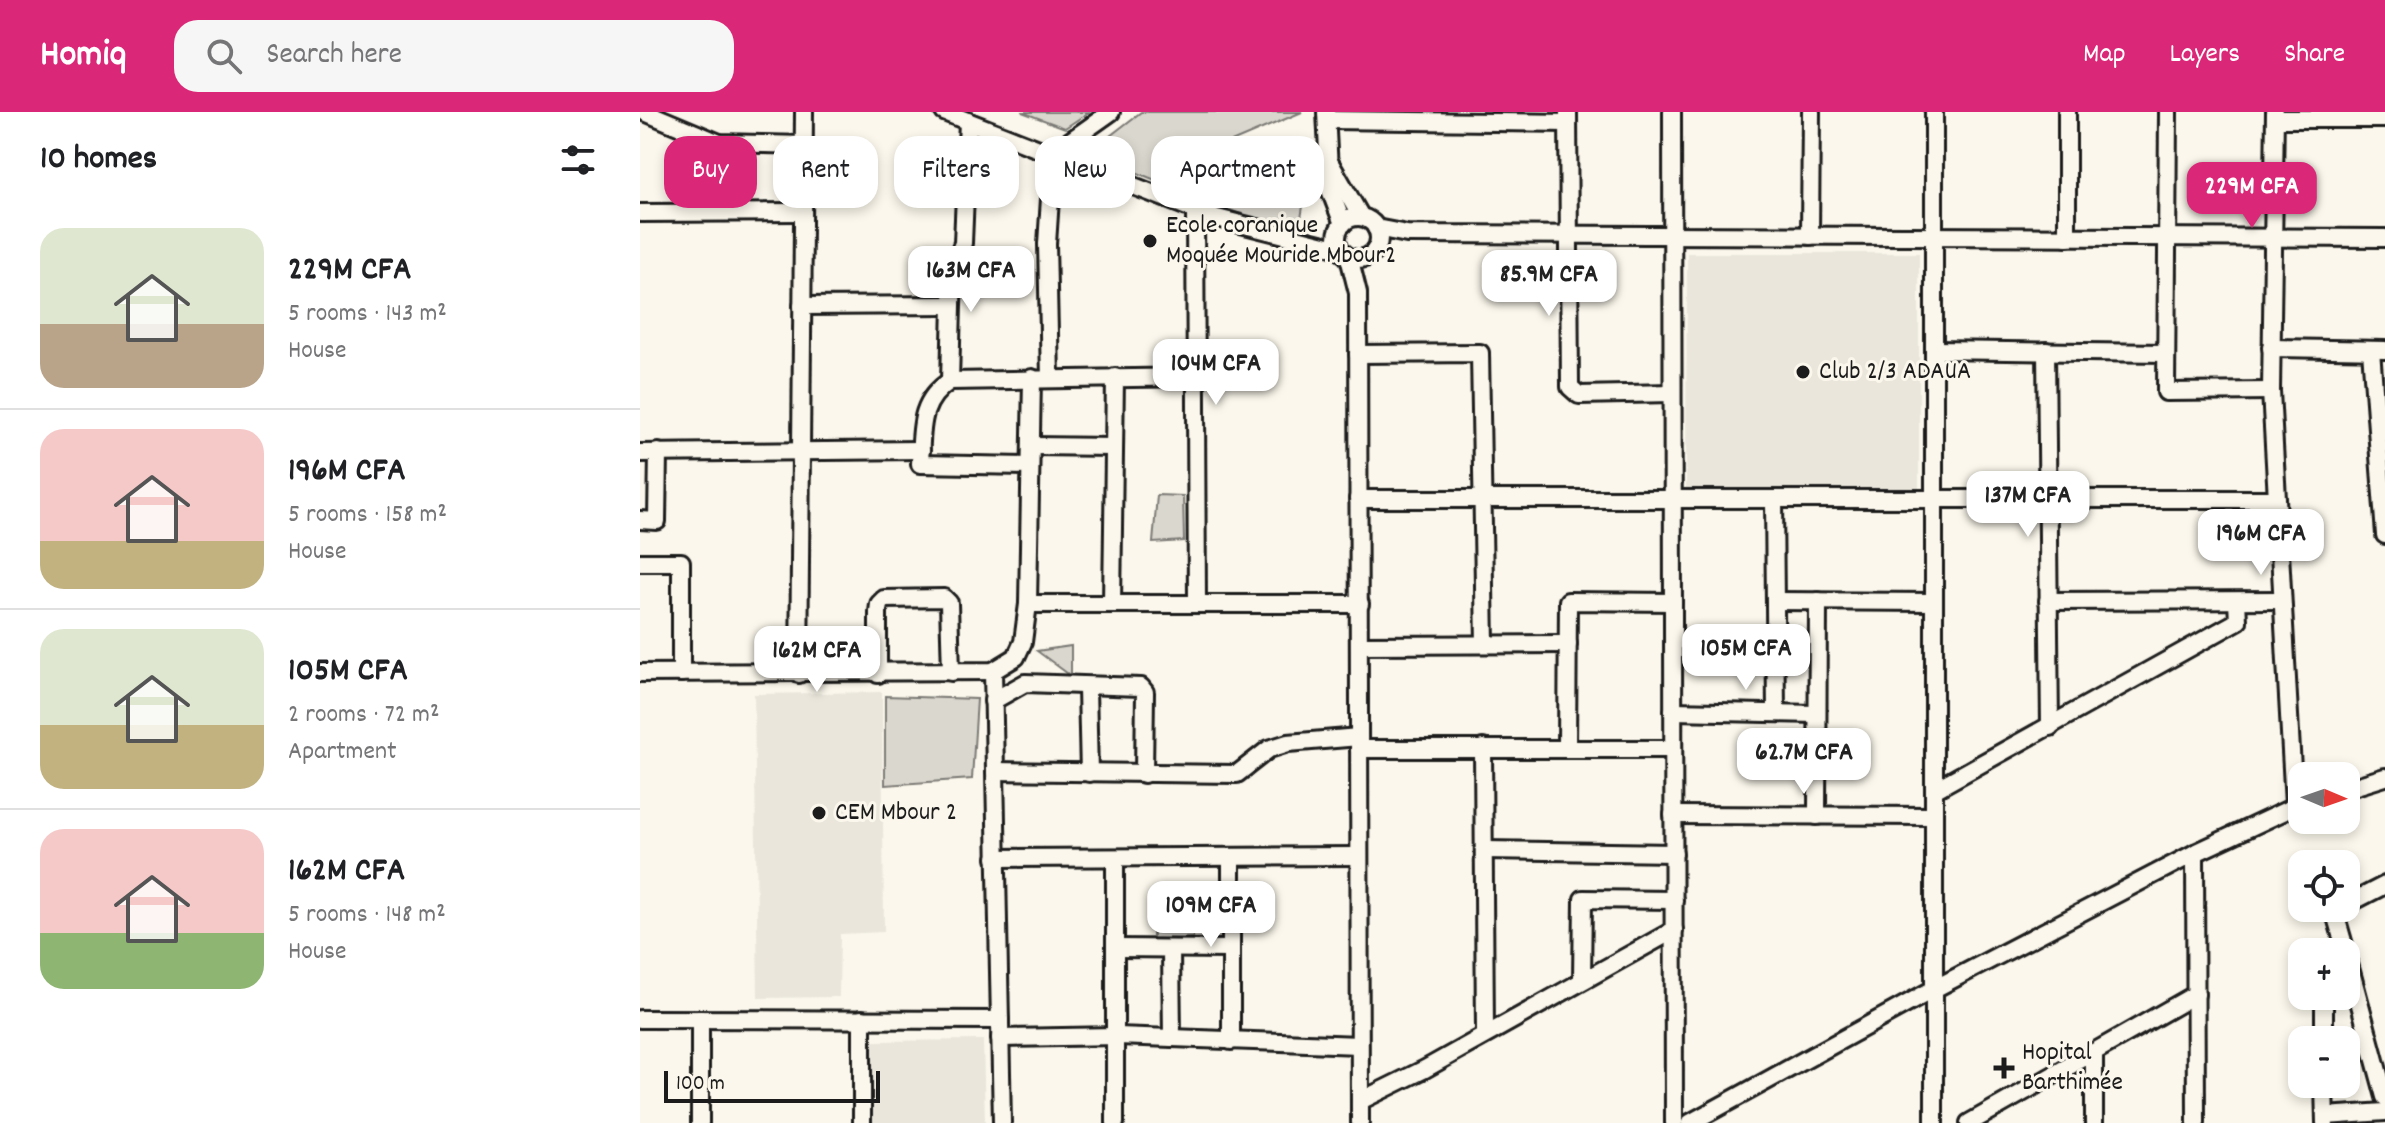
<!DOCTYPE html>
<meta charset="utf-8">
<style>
body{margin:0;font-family:Dekko,sans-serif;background:#f6f6f6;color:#202124;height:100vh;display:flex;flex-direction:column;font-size:30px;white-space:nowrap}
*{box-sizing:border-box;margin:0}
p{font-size:26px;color:#757577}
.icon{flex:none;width:44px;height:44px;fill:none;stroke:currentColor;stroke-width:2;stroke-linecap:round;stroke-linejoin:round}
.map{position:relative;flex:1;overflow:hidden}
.side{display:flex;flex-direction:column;background:#fff;width:640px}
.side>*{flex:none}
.guide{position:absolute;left:24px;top:24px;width:760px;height:72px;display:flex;gap:16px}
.needle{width:52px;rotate:92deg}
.buttons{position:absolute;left:1648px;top:650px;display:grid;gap:16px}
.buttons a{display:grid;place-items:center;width:72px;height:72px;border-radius:16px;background:#fff;box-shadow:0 4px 12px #0003;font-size:40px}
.scale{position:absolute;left:24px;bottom:20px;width:216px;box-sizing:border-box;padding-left:8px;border:4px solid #1c1c1c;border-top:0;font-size:22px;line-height:28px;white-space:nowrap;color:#1c1c1c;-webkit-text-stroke:6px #fbf7ec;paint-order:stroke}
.price{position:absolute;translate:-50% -68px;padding:0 18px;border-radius:16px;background:#fff;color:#222;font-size:26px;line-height:52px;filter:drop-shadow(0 2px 4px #0008)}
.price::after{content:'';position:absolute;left:50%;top:48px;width:24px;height:18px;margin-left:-12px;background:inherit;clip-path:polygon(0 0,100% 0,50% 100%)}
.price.on{background:#db2777;color:#fff}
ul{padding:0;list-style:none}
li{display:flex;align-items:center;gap:24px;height:200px;padding:0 40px}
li+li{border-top:2px solid #e0e0e0}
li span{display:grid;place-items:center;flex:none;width:224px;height:160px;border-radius:24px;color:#555}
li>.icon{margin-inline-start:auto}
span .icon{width:96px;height:96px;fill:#fffc;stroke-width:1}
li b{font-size:34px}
h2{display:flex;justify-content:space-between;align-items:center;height:96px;padding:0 40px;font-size:34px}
.chip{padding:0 28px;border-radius:24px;background:#fff;box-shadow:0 4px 12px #0003;font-size:28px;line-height:72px}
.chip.on{background:#db2777;color:#fff}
header{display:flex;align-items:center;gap:48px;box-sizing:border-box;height:112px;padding:0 40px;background:#db2777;color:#fff}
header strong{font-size:38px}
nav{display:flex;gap:44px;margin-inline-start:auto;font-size:28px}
.search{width:560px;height:72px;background:#f6f6f6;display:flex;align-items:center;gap:20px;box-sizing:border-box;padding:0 28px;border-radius:24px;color:#757577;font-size:30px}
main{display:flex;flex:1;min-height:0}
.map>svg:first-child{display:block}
.built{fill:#eae6dc}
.green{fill:#dad7ce;stroke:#7b7a75;stroke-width:2}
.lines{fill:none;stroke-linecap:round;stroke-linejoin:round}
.minor-casing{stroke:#1c1c1c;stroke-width:22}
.minor{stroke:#fbf7ec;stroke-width:16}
.poi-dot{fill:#1c1c1c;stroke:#fbf7ec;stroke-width:3}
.labels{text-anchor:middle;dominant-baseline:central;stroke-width:6;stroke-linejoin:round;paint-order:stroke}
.poi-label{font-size:26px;fill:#1c1c1c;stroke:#fbf7ec;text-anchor:start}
</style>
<header>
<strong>Homiq</strong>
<div class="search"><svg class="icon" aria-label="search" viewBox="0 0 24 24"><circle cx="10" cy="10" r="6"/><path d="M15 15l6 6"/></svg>Search here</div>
<nav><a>Map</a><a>Layers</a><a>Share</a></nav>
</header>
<main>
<section class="side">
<h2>10 homes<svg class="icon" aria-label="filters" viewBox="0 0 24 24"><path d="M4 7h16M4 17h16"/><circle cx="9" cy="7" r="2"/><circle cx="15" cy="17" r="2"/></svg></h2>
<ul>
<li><span style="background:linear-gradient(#dfe7d0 60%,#b9a48a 0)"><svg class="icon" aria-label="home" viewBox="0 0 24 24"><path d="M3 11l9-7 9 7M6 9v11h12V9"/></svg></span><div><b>229M CFA</b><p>5 rooms · 143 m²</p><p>House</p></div></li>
<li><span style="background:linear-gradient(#f6c9c9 70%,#c2b280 0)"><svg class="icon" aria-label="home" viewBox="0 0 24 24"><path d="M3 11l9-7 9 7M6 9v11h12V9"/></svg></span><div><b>196M CFA</b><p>5 rooms · 158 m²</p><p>House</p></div></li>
<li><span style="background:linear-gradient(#dfe7d0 60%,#c2b280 0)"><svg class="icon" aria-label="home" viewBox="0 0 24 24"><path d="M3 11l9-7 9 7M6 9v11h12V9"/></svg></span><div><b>105M CFA</b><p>2 rooms · 72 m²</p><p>Apartment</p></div></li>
<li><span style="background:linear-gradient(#f6c9c9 65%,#8fb573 0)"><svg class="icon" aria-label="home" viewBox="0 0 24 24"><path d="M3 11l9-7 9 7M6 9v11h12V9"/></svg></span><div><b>162M CFA</b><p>5 rooms · 148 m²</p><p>House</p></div></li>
</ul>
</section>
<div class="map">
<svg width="1745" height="1011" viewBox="0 0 1745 1011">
<rect width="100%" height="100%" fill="#fbf7ec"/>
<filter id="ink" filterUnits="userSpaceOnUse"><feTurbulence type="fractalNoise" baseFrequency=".0125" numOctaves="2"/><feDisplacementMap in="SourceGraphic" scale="16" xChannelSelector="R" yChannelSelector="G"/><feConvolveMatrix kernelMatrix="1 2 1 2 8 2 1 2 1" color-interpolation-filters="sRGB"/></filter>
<g filter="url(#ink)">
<g class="built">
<polygon points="1047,141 1279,141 1279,378 1046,378"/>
<polygon points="242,580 244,820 200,822 199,885 118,886 114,582"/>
<polygon points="343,928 345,1011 231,1011 230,929"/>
</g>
<g class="green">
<polygon points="382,0 449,0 425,16"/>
<path d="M501 0H662L589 31 579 65C598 86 638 87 664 88L660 113 610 106 448 41Z"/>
<polygon points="517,383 543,384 544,429 513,431"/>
<polygon points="431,534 431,564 397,539"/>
<polygon points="245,584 337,587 332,667 245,673"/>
<polygon points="552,794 553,826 513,830 513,795"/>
</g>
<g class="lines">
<g class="minor-casing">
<g id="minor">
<polyline points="5,0 79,31 164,33"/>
<polyline points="304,0 573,105 700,137"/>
<polyline points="686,0 690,78 703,112"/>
<polyline points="928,0 930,275 939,283 1032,281"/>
<polyline points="1032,0 1034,1011"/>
<polyline points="1294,0 1294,1011"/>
<polyline points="1427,0 1427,125"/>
<polyline points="1528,0 1526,280 1631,279"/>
<polyline points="1635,0 1631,279 1654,693"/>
<polyline points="1635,7 1745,7"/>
<polyline points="687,8 928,11"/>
<polyline points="79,31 81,100"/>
<polyline points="690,51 721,105"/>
<polyline points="555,98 557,492"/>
<polyline points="0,101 163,100"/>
<circle cx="718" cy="126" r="21"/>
<polyline points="736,116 767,122 1745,126"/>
<polyline points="1170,124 1171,0"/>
<polyline points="709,145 718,181 720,1011"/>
<polyline points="162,194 311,193"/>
<polyline points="1631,236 1745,238"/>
<polyline points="1294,238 1526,241"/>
<polyline points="1731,238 1745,423"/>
<polyline points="1406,239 1410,615"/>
<polyline points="718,242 840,241 845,532"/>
<polyline points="410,266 407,132 413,41 471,0"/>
<polyline points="310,269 313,155 323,131 328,9"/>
<polyline points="391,334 474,335"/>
<polyline points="0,341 281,338"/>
<path d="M390 354 280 352C282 318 278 290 310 269L556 265"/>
<polyline points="718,387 1637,387"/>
<polyline points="1134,387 1136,601"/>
<polyline points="0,408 17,409 18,340"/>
<polyline points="0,450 41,450 41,561"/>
<polyline points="1135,489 1294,490"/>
<polyline points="1408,489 1642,488"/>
<polyline points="388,492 720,492"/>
<polyline points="472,492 475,265"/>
<polyline points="719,533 928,532"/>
<polyline points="353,559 362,1011"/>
<polyline points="0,561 353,559 376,545 383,530 388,492 392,266"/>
<polyline points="159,562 164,0"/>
<polyline points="238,562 238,500 239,492 244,487 304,486 309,491 311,560"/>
<polyline points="447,576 449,661"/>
<polyline points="353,589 385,571 501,575 505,580 504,662"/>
<polyline points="1033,599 1177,602"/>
<polyline points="843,636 845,921"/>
<polyline points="719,637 1033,637"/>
<polyline points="927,637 928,489 1033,490"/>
<polyline points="355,659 597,662 629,637 648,631 719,625"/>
<polyline points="1706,677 1745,665"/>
<polyline points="1294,678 1598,509 1597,489"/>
<polyline points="1033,703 1294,704"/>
<polyline points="1177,704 1178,489"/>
<polyline points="844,738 1034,741"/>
<polyline points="1555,741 1556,1011"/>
<polyline points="356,746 718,744"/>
<polyline points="475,746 475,1011"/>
<polyline points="1706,793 1745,773"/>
<polyline points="1699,796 1694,798 1706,840"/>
<polyline points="475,836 591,837"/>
<polyline points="531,837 532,926"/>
<polyline points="1706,841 1745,985"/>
<polyline points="942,868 943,787 1034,788"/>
<polyline points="1684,889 1684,928"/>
<polyline points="0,907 360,908"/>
<polyline points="60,907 60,1011"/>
<polyline points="222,907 222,1011"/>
<polyline points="360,926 477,924 719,933"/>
<polyline points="591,929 591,745"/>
<polyline points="1454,940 1454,1011"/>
<polyline points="1684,972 1685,1011"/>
<polyline points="720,989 785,957 1034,818"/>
<polyline points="1685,1004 1745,1000"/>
<polyline points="1050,1011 1294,877 1555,741 1662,691"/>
<polyline points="1329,1011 1556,882"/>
</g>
</g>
<use href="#minor" class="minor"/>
</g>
</g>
<g class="poi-dot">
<circle cx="510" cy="129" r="8"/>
<circle cx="1163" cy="260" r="8"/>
<circle cx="179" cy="701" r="8"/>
<path d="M1360 944h8v8h8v8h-8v8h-8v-8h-8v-8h8z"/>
</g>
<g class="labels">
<g class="poi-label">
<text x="526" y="114">Ecole coranique<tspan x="526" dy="30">Moquée Mouride Mbour2</tspan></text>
<text x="1179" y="260">Club 2/3 ADAUA</text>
<text x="195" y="701">CEM Mbour 2</text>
<text x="1382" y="941">Hopital<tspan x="1382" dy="30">Barthimée</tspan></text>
</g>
</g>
</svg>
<div class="buttons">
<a><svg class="needle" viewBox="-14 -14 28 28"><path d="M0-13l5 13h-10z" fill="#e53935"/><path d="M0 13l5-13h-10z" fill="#757577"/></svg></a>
<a><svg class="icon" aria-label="locate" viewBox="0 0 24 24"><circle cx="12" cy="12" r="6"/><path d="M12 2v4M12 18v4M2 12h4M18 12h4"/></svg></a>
<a>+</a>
<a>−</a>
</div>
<div class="scale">100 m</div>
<b class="price on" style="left:1612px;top:118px">229M CFA</b>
<b class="price" style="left:331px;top:202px">163M CFA</b>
<b class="price" style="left:909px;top:206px">85.9M CFA</b>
<b class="price" style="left:576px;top:295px">104M CFA</b>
<b class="price" style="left:1388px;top:427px">137M CFA</b>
<b class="price" style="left:1621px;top:465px">196M CFA</b>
<b class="price" style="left:1106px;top:580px">105M CFA</b>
<b class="price" style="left:177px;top:582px">162M CFA</b>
<b class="price" style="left:1164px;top:684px">62.7M CFA</b>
<b class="price" style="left:571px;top:837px">109M CFA</b>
<div class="guide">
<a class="chip on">Buy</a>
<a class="chip">Rent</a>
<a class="chip">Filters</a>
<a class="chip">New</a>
<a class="chip">Apartment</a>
</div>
</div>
</main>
